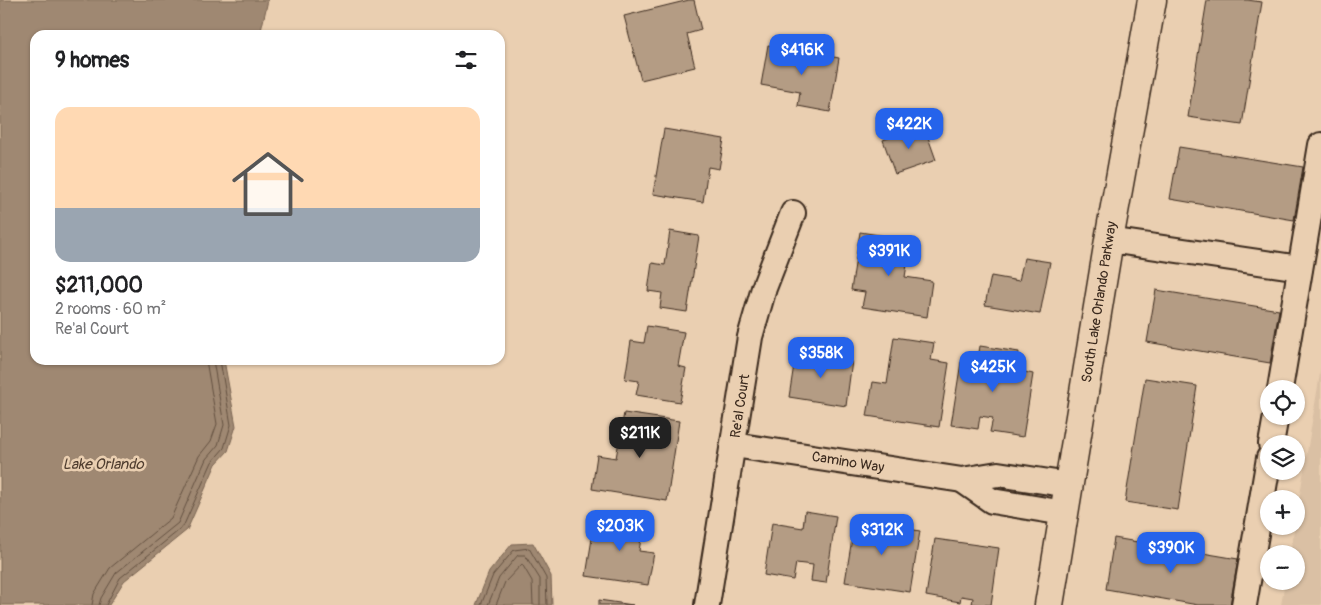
<!DOCTYPE html>
<meta charset="utf-8">
<style>
body{margin:0;font-family:Pangolin,sans-serif;background:#f2f2f2;color:#202124;height:100vh;display:flex;flex-direction:column;font-size:19px;white-space:nowrap}
*{box-sizing:border-box;margin:0}
p{font-size:16px;color:#757577}
.icon{flex:none;width:28px;height:28px;fill:none;stroke:currentColor;stroke-width:2;stroke-linecap:round;stroke-linejoin:round}
.map{position:relative;flex:1;overflow:hidden}
.drawer{position:absolute;left:30px;top:30px;width:475px;height:335px;display:flex;flex-direction:column;background:#fff;border-radius:15px;box-shadow:0 1px 4px #0004}
.drawer>*{flex:none}
.tools{position:absolute;left:1260px;top:380px;display:grid;gap:10px}
.tools a{display:grid;place-items:center;width:45px;height:45px;border-radius:50%;background:#fff;box-shadow:0 1px 4px #0004;font-size:25px}
.price{position:absolute;translate:-50% -42px;padding:0 11px;border-radius:10px;background:#2563eb;color:#fff;font-size:16px;line-height:32px;filter:drop-shadow(0 1px 2px #0008)}
.price::after{content:'';position:absolute;left:50%;top:30px;width:15px;height:11px;margin-left:-8px;background:inherit;clip-path:polygon(0 0,100% 0,50% 100%)}
.price.on{background:#222;color:#fff}
ul{padding:0;list-style:none}
li{display:grid;align-content:center;gap:10px;height:265px;padding:0 25px}
li span{display:grid;place-items:center;height:155px;border-radius:15px;color:#555}
li>.icon{margin-inline-start:auto}
span .icon{width:90px;height:90px;fill:#fffc;stroke-width:1}
li b{font-size:21px}
h2{display:flex;justify-content:space-between;align-items:center;height:60px;padding:0 25px;font-size:21px}
.map>svg:first-child{display:block}
.built{fill:#dac0a4}
.water{fill:#9f8872;stroke:#776250}
.lines{fill:none;stroke-linecap:round;stroke-linejoin:round}
.shore{stroke:#635040;stroke-width:1}
.building{fill:#b49c84;stroke:#3b2a1e}
.street-casing{stroke:#3b2a1e;stroke-width:28}
.secondary-casing{stroke:#3b2a1e;stroke-width:31}
.street{stroke:#eacfb1;stroke-width:24}
.secondary{stroke:#eacfb1;stroke-width:28}
.labels{text-anchor:middle;dominant-baseline:central;stroke-width:5;stroke-linejoin:round;paint-order:stroke}
.street-label{font-size:14px;fill:#3b2a1e;stroke:#eacfb1}
.water-label{font-size:15px;font-style:italic;fill:#4f3d2f;stroke:#eacfb1}
</style>
<div class="map">
<svg width="1321" height="605" viewBox="0 0 1321 605">
<rect width="100%" height="100%" fill="#eacfb1"/>
<filter id="ink" filterUnits="userSpaceOnUse"><feTurbulence type="fractalNoise" baseFrequency=".02" numOctaves="2"/><feDisplacementMap in="SourceGraphic" scale="10" xChannelSelector="R" yChannelSelector="G"/><feConvolveMatrix kernelMatrix="1 2 1 2 8 2 1 2 1" color-interpolation-filters="sRGB"/></filter>
<g filter="url(#ink)">
<polygon class="built" points="1321,368 1321,605 1281,605 1285,581 1296,581 1296,554 1290,554"/>
<g class="water">
<polygon points="0,0 268,0 260,35 35,35 35,360 224,360 236,426 228,451 216,464 187,530 124,581 109,605 0,605"/>
<polygon points="533,543 551,576 552,605 476,605 489,572 512,544"/>
</g>
<g class="lines">
<g class="shore">
<polyline points="92,605 94,594 110,568 171,518 199,456 211,441 217,424 206,360"/>
<polyline points="99,605 101,598 116,573 178,523 206,459 218,445 224,425 213,360"/>
<polyline points="106,605 120,578 183,527 212,462 224,448 231,425 220,360"/>
<polyline points="481,605 493,575 514,550 529,548 546,578 547,605"/>
<polyline points="488,605 499,578 518,555 525,555 540,579 540,605"/>
<polyline points="496,605 505,582 522,564 532,581 533,605"/>
</g>
</g>
<g class="building">
<polygon points="689,0 694,0 701,30 687,34 695,67 641,80 624,16"/>
<polygon points="1207,0 1247,0 1262,2 1242,125 1188,117"/>
<polygon points="768,45 839,58 830,112 798,106 800,92 761,85"/>
<polygon points="924,126 936,160 895,174 883,140"/>
<polygon points="664,129 724,139 719,169 708,167 703,202 653,194"/>
<polygon points="1179,147 1303,167 1294,220 1170,199"/>
<polygon points="670,231 699,236 687,312 660,308 662,293 648,291 652,263 665,265"/>
<polygon points="860,232 911,240 905,277 932,281 927,317 862,307 865,292 851,290"/>
<polygon points="1024,258 1050,262 1040,314 985,305 991,276 1019,281"/>
<polygon points="1156,290 1279,310 1270,363 1147,342"/>
<polygon points="647,326 684,332 678,366 686,368 680,402 636,395 639,381 625,379 631,341 644,343"/>
<polygon points="894,337 934,343 931,360 949,363 939,427 867,416 873,382 887,384"/>
<polygon points="980,346 1019,352 1016,370 1033,374 1023,437 990,432 993,418 980,416 978,429 951,425 961,362 977,365"/>
<polygon points="796,352 852,361 846,406 789,397"/>
<polygon points="1145,378 1197,386 1178,510 1125,502"/>
<polygon points="624,413 679,421 667,501 592,489 597,455 616,458"/>
<polygon points="805,511 836,516 826,583 811,581 813,565 796,563 793,580 764,575 772,523 803,528"/>
<polygon points="612,514 644,519 639,551 654,553 648,585 586,576 594,526 609,528"/>
<polygon points="855,520 920,531 910,592 845,582"/>
<polygon points="1114,538 1238,559 1230,605 1198,605 1106,589"/>
<polygon points="935,539 999,548 991,605 972,604 973,598 961,596 960,602 926,596"/>
<polygon points="599,600 633,605 599,605"/>
</g>
<g class="lines">
<g class="street-casing">
<g id="street">
<polyline points="1109,240 1300,268"/>
<polyline points="1280,389 1321,145"/>
<polyline points="1271,444 1276,416"/>
<polyline points="734,445 962,480 998,474 1069,485"/>
<polyline points="962,480 992,501 1064,513"/>
<polyline points="707,605 750,337 764,288 793,213"/>
<polyline points="1244,605 1269,458"/>
</g>
</g>
<g class="secondary-casing">
<polyline id="secondary" points="1049,605 1109,240 1152,0"/>
</g>
<use href="#street" class="street"/>
<use href="#secondary" class="secondary"/>
</g>
</g>
<g class="labels">
<g class="street-label">
<text transform="translate(1099 302) rotate(-81)">South Lake Orlando Parkway</text>
<text transform="translate(740 406) rotate(-81)">Re'al Court</text>
<text transform="translate(848 462) rotate(9)">Camino Way</text>
</g>
<g class="water-label">
<text x="103" y="464">Lake Orlando</text>
</g>
</g>
</svg>
<div class="tools">
<a><svg class="icon" aria-label="locate" viewBox="0 0 24 24"><circle cx="12" cy="12" r="6"/><path d="M12 2v4M12 18v4M2 12h4M18 12h4"/></svg></a>
<a><svg class="icon" aria-label="layers" viewBox="0 0 24 24"><path d="M12 4l9 5-9 5-9-5zM3 14l9 5 9-5"/></svg></a>
<a>+</a>
<a>−</a>
</div>
<b class="price" style="left:802px;top:76px">$416K</b>
<b class="price" style="left:909px;top:150px">$422K</b>
<b class="price" style="left:889px;top:277px">$391K</b>
<b class="price" style="left:821px;top:379px">$358K</b>
<b class="price" style="left:993px;top:393px">$425K</b>
<b class="price on" style="left:640px;top:459px">$211K</b>
<b class="price" style="left:620px;top:552px">$203K</b>
<b class="price" style="left:882px;top:556px">$312K</b>
<b class="price" style="left:1171px;top:574px">$390K</b>
<section class="drawer">
<h2>9 homes<svg class="icon" aria-label="filters" viewBox="0 0 24 24"><path d="M4 7h16M4 17h16"/><circle cx="9" cy="7" r="2"/><circle cx="15" cy="17" r="2"/></svg></h2>
<ul>
<li><span style="background:linear-gradient(#ffd9b3 65%,#9aa5b1 0)"><svg class="icon" aria-label="home" viewBox="0 0 24 24"><path d="M3 11l9-7 9 7M6 9v11h12V9"/></svg></span><div><b>$211,000</b><p>2 rooms · 60 m²</p><p>Re'al Court</p></div></li>
</ul>
</section>
</div>
